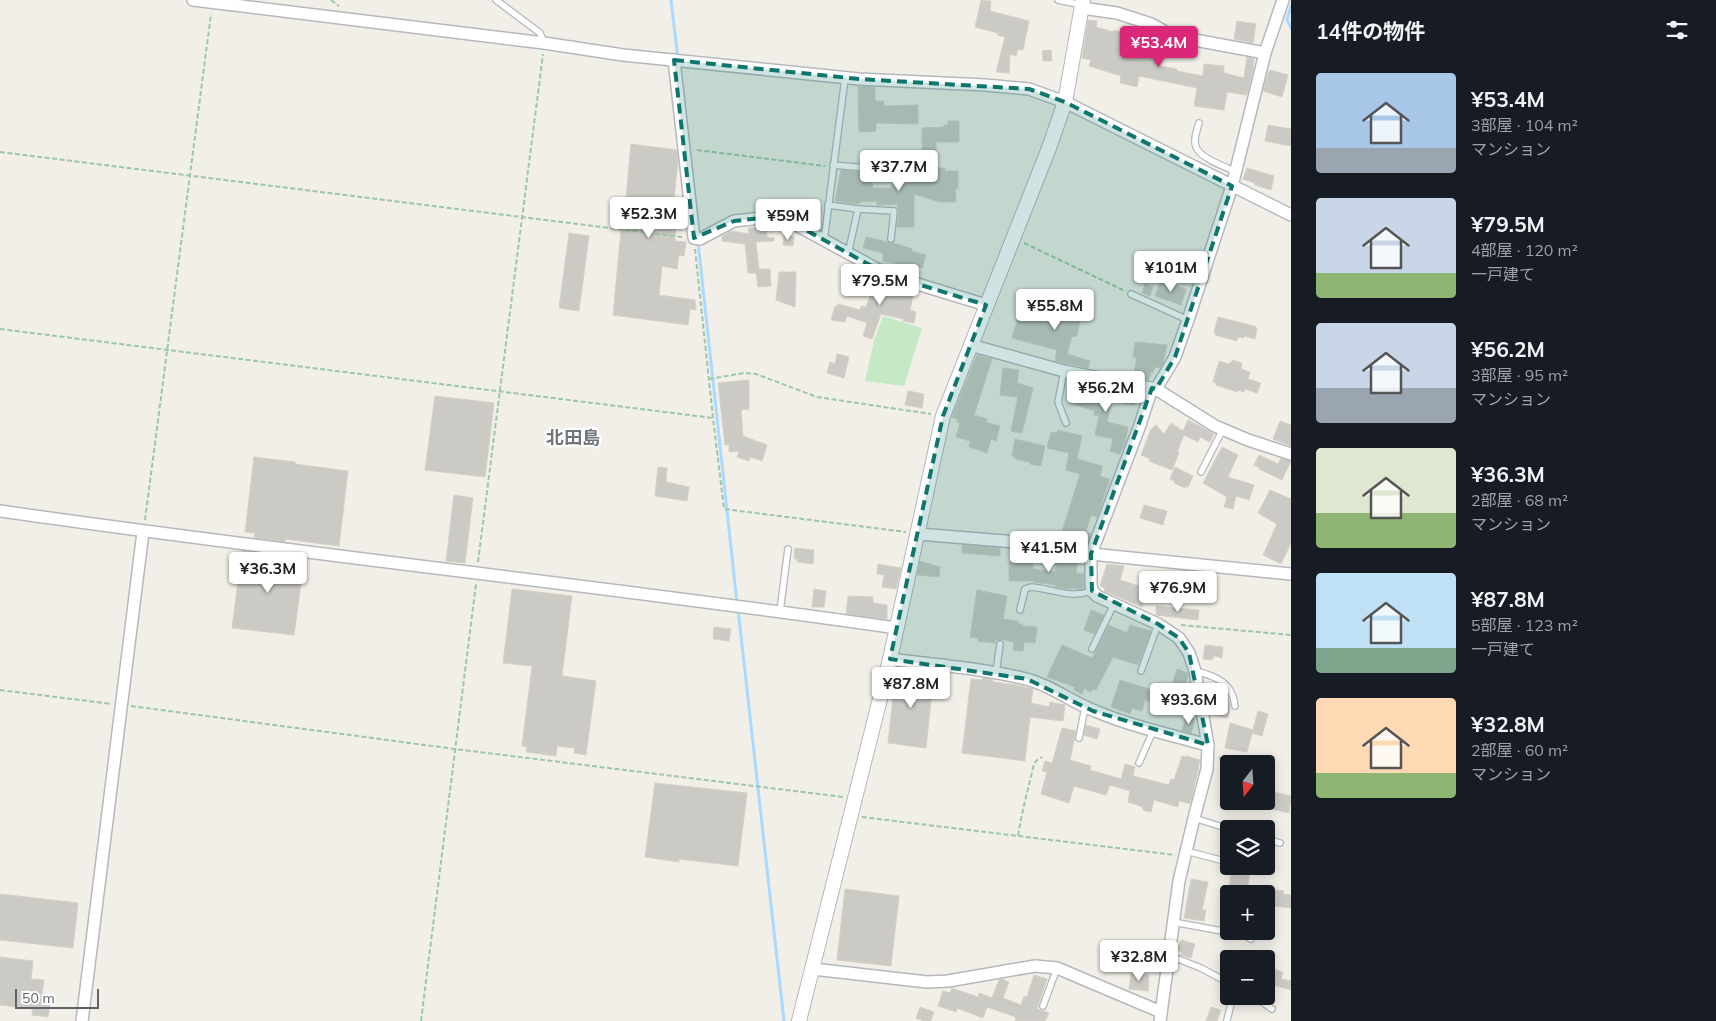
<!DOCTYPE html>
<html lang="ja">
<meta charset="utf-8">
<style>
body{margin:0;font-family:Mulish,"Noto Sans JP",sans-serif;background:#20242c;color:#f1f3f6;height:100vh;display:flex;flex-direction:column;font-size:19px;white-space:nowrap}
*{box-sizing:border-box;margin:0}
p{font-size:16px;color:#9ea1a6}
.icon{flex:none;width:28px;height:28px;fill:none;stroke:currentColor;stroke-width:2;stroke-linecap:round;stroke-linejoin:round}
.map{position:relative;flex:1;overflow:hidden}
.drawer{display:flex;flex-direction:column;background:#171b24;width:425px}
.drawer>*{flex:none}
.needle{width:32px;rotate:197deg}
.controls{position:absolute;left:1220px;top:755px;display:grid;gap:10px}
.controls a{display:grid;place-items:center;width:55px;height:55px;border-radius:5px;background:#171b24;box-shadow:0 2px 12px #0003;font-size:25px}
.scale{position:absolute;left:15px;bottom:12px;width:84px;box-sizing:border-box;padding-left:5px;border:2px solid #5f6368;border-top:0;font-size:14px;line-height:18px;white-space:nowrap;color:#5f6368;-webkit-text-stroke:4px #fff;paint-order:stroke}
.price{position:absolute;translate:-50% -42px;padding:0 11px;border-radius:5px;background:#fff;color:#222;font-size:16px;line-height:32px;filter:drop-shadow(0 1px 2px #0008)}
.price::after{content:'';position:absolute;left:50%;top:30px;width:15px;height:11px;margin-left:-8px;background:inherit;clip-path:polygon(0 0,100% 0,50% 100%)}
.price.selected{background:#db2777;color:#fff}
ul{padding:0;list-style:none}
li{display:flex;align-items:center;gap:15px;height:125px;padding:0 25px}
li span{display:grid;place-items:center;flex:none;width:140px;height:100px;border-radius:5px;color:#555}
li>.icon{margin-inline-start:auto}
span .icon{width:60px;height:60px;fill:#fffc;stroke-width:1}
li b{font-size:21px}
h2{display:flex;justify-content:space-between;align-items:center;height:60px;padding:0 25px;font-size:21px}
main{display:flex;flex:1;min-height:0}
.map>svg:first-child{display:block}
.green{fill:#c5e8c5}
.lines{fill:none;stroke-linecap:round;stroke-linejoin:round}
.stream{stroke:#aadaff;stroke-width:3}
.building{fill:#cccac5;stroke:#d6d1c6}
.service-casing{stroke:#b5b8bc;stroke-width:8}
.minor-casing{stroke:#b5b8bc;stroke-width:14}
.tertiary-casing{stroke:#b5b8bc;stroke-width:16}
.path{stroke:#9cc7a9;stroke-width:2;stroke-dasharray:5 2.5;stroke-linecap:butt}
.service{stroke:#fff;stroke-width:5.5}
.minor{stroke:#fff;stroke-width:11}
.tertiary{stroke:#fff;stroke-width:14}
.marked{fill:#0f766e;fill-opacity:0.2;stroke:#0f766e;stroke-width:4;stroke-dasharray:10 6;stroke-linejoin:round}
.labels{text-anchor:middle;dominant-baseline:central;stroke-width:4.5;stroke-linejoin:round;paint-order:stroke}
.quarter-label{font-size:18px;font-weight:bold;fill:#70757a;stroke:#fff}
</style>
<main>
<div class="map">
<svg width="1291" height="1021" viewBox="0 0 1291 1021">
<rect width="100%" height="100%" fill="#f1efe8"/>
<polygon class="green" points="883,316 922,328 904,386 865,381 874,341"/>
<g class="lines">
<g class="stream">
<polyline points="671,0 678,59"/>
<polyline points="1291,6 1287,19 1291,28"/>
<polyline points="698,242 737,603"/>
<polyline points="738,609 784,1021"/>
</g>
</g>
<g class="building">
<polygon points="981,0 991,1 990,11 1029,21 1023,50 1018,49 1016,56 1010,54 1009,73 996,72 1005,37 997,35 998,33 975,27"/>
<polygon points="1088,20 1097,21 1096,27 1113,32 1114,30 1134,38 1131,46 1163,54 1160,66 1177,69 1177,71 1203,76 1204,64 1224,66 1224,73 1244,78 1247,57 1254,59 1253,70 1247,94 1246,93 1246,95 1227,92 1224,110 1194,106 1197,88 1139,76 1137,87 1120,83 1121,76 1089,66 1091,60 1082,58"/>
<polygon points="1237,21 1256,24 1253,43 1234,39"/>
<polygon points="1051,50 1052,61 1043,61 1042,51"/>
<polygon points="1270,70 1288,75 1282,97 1263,91 1268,73"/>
<polygon points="858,86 875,87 875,101 884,101 884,106 918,105 918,124 876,123 876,131 859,132"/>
<polygon points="948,121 959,121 959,142 936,142 936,161 922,161 922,128 944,127 944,125 948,125"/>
<polygon points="1268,125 1291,129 1291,146 1265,141"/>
<polygon points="631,144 677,150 678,162 673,206 663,219 676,221 675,241 686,242 684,256 679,255 677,269 662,266 659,295 695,300 696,310 690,309 688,325 613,315 623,209 625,209"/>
<polygon points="928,168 945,168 945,171 958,171 958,189 955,188 956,202 940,202 914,194 914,227 897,227 899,212 897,204 877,205 877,201 859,202 859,204 835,201 841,170 863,172 862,182 872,181 873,188 892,188 891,185 928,180"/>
<polygon points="1247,168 1274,176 1271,190 1255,185 1255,183 1243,179"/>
<polygon points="766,226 767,237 774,238 774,241 756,242 759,269 770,269 771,286 758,287 756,273 748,273 745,244 722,241 722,236 732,231 749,234 748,228"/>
<polygon points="569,233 589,236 579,311 559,308"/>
<polygon points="784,235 794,237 793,246 783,245"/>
<polygon points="866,237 900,245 912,249 912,251 926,255 922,268 883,261 883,253 863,248"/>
<polygon points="779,272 796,272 795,307 776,300"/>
<polygon points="874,276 886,282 914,291 910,310 916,312 914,323 903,321 904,319 881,314 872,339 863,336 867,323 847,316 845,322 831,320 835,306 837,307 838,304 860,310 861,306 866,307 872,290 869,289"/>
<polygon points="1161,280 1186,289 1181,305 1155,296"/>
<polygon points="1145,284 1153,287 1150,296 1142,293"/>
<polygon points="1065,296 1089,304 1084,320 1081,319 1076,337 1072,336 1067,354 1090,361 1088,368 1055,361 1057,350 1012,338 1019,314 1056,324"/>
<polygon points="1218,317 1254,326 1257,328 1255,339 1244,336 1244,338 1238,337 1237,341 1215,335 1216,333 1214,332"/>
<polygon points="1135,342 1167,345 1163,363 1160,368 1155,367 1153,373 1151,372 1149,380 1133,377 1137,358 1133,357"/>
<polygon points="837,354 849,357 844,378 827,373 830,362 835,364"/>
<polygon points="977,355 992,359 974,415 987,419 986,422 1000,426 996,441 991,439 987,453 969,447 970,441 956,437 960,423 957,422 958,420 952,417"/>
<polygon points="1233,360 1242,363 1241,369 1250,372 1248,379 1261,383 1257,393 1245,389 1244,392 1238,390 1237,392 1216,385 1216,383 1213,382 1219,361 1229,364"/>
<polygon points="1003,368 1019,370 1017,383 1033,388 1022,433 1011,431 1018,397 1000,395"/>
<polygon points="749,380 749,409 741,410 743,436 767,445 762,461 750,457 749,461 737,457 739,451 729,452 729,444 725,445 718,383"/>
<polygon points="1100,387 1137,393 1134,405 1112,401 1107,422 1128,427 1125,444 1120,454 1110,451 1113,439 1095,435 1099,416 1094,415 1095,411 1069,403 1071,394 1076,395 1077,391 1098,396"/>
<polygon points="908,391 924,394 922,408 905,405"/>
<polygon points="435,396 494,403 485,477 425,470"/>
<polygon points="1188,420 1214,434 1210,442 1200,437 1198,442 1184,435 1177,452 1179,453 1172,470 1149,461 1150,459 1141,455 1151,429 1156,425 1164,434 1171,423 1183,431"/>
<polygon points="1280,421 1291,425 1291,446 1273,439"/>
<polygon points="1058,430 1082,436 1077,459 1102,466 1100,476 1110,479 1097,517 1091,515 1086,532 1091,534 1087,543 1079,540 1060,538 1080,474 1066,470 1069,453 1047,448 1051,432 1057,433"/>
<polygon points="1015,439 1045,446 1041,466 1030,464 1030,462 1015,459 1016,457 1012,456"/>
<polygon points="1222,447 1238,455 1228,477 1254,485 1249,500 1236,496 1233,509 1224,507 1227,497 1203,483"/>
<polygon points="1259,455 1278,464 1281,458 1291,461 1282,480 1259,469 1260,468 1254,465"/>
<polygon points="254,457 295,462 295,464 348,471 339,546 285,539 285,542 254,538 255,533 245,532"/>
<polygon points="658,467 667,468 666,482 689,487 687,501 655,496"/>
<polygon points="1175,467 1193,476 1188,487 1186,486 1185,488 1174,483 1175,481 1170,479"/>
<polygon points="1270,490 1291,499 1291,543 1281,564 1263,555 1277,524 1258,513"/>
<polygon points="454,495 473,498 465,563 446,561"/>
<polygon points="1144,505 1167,511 1163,525 1140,518"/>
<polygon points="962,545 1000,548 1000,556 962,553"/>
<polygon points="795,548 814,550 813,564 797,562 797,559 794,559"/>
<polygon points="242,551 304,561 294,635 232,628"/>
<polygon points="1058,553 1078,555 1076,573 1084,574 1083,589 1062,588 1055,587 1055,585 1034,582 1034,581 1009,581 1009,562 1022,562 1022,558 1033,558 1033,569 1055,572"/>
<polygon points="920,561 940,567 939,577 917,575"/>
<polygon points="878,564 901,568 896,589 882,587 884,575 877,574"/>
<polygon points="1107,564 1124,566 1120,580 1148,589 1142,607 1104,591 1105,588 1100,586"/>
<polygon points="512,589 572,596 562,676 596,681 586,755 574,753 575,748 557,746 556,756 526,752 527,747 522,746 532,666 503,663"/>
<polygon points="814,589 826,591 824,607 812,607"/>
<polygon points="977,590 1007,596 1003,619 1018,621 1018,624 1022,624 1022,626 1037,627 1035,643 1024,642 1023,651 1013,650 1014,642 1000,639 995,640 995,643 978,641 978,638 970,637"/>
<polygon points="848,596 873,597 873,603 887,605 887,619 846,614"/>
<polygon points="1156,606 1199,610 1198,620 1156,615"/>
<polygon points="1091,610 1104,615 1094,634 1084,630"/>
<polygon points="1109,625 1127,633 1130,625 1151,631 1138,665 1113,657 1096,690 1093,689 1091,692 1084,688 1082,694 1074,690 1075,687 1047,677 1062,645 1092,658"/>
<polygon points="714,627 731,629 729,641 713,639"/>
<polygon points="1205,645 1223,647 1222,658 1214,656 1212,660 1203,659"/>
<polygon points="906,669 934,672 926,748 888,743 895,678 905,679"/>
<polygon points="1177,669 1188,673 1188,676 1181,698 1184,699 1180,711 1145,700 1142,711 1132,708 1130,714 1111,707 1120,680 1152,690 1153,687 1170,692"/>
<polygon points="983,678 993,680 993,682 1017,685 1033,689 1031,703 1049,707 1050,702 1065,705 1063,721 1030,717 1025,761 962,753 971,679 982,680"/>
<polygon points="1219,696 1228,698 1230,707 1228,718 1214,715 1216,699 1218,699"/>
<polygon points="1258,711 1268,714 1262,736 1252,733 1247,752 1225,748 1230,723 1253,730"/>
<polygon points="1186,717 1195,719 1191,733 1182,730"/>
<polygon points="1086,725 1100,729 1097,739 1084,735"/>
<polygon points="1062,728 1076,731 1070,760 1091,766 1090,770 1121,779 1125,764 1135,767 1133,776 1169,785 1171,779 1174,780 1182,756 1186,757 1186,756 1200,760 1198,767 1199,767 1190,804 1179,801 1178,807 1154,800 1151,812 1143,810 1143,807 1128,802 1130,791 1110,785 1106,795 1074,786 1069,803 1041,794 1047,772 1042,771 1045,761 1052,763"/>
<polygon points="655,783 747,793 738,866 679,859 679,862 645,857"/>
<polygon points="1266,790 1291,796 1289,813 1266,808"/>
<polygon points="1233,866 1251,866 1247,890 1229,887"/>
<polygon points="1191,879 1208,882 1202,910 1206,910 1204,921 1184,918"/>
<polygon points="845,889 899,896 891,966 837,960"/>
<polygon points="1266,889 1284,891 1283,894 1291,895 1291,908 1266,905"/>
<polygon points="0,894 78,903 73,948 0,940"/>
<polygon points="1181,940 1195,944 1191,958 1181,955 1182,952 1177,950"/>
<polygon points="0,957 33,961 31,979 44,980 41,1004 50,1005 48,1017 32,1015 33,1009 0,1005"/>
<polygon points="1122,957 1131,958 1130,968 1121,967"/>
<polygon points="1266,967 1283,972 1281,979 1291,981 1291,990 1266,983"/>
<polygon points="1131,973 1149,975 1148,991 1129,989"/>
<polygon points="1034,975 1047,979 1037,1009 1049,1013 1045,1021 1015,1021 1016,1017 987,1007 983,1018 957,1008 956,1012 938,1006 943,991 950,993 952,988 978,997 979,993 992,998 999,980 1001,979 1009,982 1003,998 1021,1005 1024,996 1027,997"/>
<polygon points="920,1007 934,1012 931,1021 924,1021 916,1018"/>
<polygon points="1211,1007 1221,1010 1217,1021 1206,1021"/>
</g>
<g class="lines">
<g class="service-casing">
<g id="service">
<polyline points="496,0 540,33 544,42"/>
<polyline points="1058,0 1082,5"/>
<path d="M1199 123C1197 130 1193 140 1196 147 1200 158 1225 167 1235 171"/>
<polyline points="833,165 867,168"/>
<polyline points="828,205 858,209 894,211 891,239"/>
<polyline points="824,241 845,78"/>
<polyline points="848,254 858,209"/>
<polyline points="1131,294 1188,320"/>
<polyline points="1064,371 1058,402 1066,423"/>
<polyline points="1201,472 1223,429"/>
<path d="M1020 610 1025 589 1031 587C1054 589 1069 599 1092 591"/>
<polyline points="780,611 788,549"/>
<polyline points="1092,649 1114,604"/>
<polyline points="1141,671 1158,624"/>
<path d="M1195 671C1216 676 1233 683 1235 706"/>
<polyline points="996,673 1000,644"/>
<polyline points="1079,738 1085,707"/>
<polyline points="1139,763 1153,731"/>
<polyline points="1194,818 1229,829"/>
<polyline points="1266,839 1280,843"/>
<polyline points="1186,851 1228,862"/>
<polyline points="1173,922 1244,935 1251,939"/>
<polyline points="1168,955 1201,968 1229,983"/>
<polyline points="1254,996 1272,1009"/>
<polyline points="1043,1006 1057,968"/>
<polyline points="1227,1020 1233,996"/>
</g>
</g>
<g class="minor-casing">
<g id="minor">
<polyline points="193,0 544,43 623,55 859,79 985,85 1029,89 1065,102 1291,215"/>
<polyline points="1082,8 1117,13 1151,24 1173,36 1265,53"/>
<polyline points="674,60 694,238 700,239 734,221 780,216 888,275 986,305"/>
<polyline points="970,345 1064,371 1156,389 1215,426 1248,440 1291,454"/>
<polyline points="1152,388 1140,425 1091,554 1091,584 1092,591 1097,596 1158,624 1179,638 1189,653 1195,671 1208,745 1207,769 1194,818 1179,881 1160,1021"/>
<polyline points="1156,389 1175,357 1188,320 1232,186 1265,53 1283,0"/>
<path d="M0 511C298 554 598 585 896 628"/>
<polyline points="918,534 1078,547 1091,554 1291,574"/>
<path d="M890 659C935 665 982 668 1026 679 1051 685 1071 702 1095 711 1131 726 1170 735 1208 745"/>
<polyline points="813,969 927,982 948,981 1035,966 1057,968 1161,1012"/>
<polyline points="82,1021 143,532"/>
</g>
</g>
<g class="tertiary-casing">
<polyline id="tertiary" points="799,1021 890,659 943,416 1049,148 1065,102 1083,0"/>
</g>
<g class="path">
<polyline points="331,0 339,6"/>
<polyline points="697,150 825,166"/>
<polyline points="0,152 682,237"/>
<polyline points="1024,243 1123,290"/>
<polyline points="695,249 713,418 724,509 906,532"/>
<polyline points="0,329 713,418"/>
<polyline points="709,379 744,373 756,374 817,397 931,414"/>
<polyline points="145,520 211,14"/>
<polyline points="478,562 543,54"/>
<polyline points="1181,625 1291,635"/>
<polyline points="0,690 112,704"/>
<polyline points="131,706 455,749 843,797"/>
<polyline points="1219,758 1249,764"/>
<polyline points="1266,767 1268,767"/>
<polyline points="862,817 1175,855"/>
<path d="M1018 836C1022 811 1028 789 1034 764L1036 761 1042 757"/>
<polyline points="421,1021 476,584"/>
</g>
<use href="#service" class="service"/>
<use href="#minor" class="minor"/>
<use href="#tertiary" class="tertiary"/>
</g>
<path class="marked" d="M674 60 859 79 1029 89 1065 102 1232 186 1175 357 1156 389 1152 388 1091 554 1092 591 1158 624 1179 638 1189 653 1208 745 1093 711 1027 679 890 659 943 416 986 305 888 275 780 216 734 221 694 238Z"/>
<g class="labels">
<g class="quarter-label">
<text x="573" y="437">北田島</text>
</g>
</g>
</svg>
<div class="controls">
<a><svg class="needle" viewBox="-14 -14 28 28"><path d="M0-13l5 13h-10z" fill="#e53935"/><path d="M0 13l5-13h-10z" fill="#9ea1a6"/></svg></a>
<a><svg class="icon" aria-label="layers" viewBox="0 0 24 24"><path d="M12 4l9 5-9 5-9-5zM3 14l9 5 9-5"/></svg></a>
<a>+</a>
<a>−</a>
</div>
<div class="scale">50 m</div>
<b class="price selected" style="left:1159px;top:68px">¥53.4M</b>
<b class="price" style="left:899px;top:192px">¥37.7M</b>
<b class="price" style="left:649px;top:239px">¥52.3M</b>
<b class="price" style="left:788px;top:241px">¥59M</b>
<b class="price" style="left:1171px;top:293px">¥101M</b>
<b class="price" style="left:880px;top:306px">¥79.5M</b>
<b class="price" style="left:1055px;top:331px">¥55.8M</b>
<b class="price" style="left:1106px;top:413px">¥56.2M</b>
<b class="price" style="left:1049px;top:573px">¥41.5M</b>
<b class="price" style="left:268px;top:594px">¥36.3M</b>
<b class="price" style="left:1178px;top:613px">¥76.9M</b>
<b class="price" style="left:911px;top:709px">¥87.8M</b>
<b class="price" style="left:1189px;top:725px">¥93.6M</b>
<b class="price" style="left:1139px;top:982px">¥32.8M</b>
</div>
<section class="drawer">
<h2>14件の物件<svg class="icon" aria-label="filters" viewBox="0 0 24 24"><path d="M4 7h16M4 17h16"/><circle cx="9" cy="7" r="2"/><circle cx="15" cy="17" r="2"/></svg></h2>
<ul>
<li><span style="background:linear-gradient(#a9c7e8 75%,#9aa5b1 0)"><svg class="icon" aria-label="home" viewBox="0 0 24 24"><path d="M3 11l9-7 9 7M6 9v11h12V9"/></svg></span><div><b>¥53.4M</b><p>3部屋 · 104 m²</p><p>マンション</p></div></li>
<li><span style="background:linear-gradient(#c9d6e8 75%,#8fb573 0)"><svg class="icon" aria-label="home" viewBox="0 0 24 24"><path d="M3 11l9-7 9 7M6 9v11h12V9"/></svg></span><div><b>¥79.5M</b><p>4部屋 · 120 m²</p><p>一戸建て</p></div></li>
<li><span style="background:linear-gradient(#c9d6e8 65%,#9aa5b1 0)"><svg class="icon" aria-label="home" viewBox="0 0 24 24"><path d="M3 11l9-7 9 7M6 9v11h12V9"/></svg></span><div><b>¥56.2M</b><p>3部屋 · 95 m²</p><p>マンション</p></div></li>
<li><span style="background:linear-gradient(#dfe7d0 65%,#8fb573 0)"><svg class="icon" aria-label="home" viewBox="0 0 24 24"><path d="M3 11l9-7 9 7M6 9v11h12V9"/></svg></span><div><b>¥36.3M</b><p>2部屋 · 68 m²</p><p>マンション</p></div></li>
<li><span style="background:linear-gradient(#bfe0f5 75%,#7fa58c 0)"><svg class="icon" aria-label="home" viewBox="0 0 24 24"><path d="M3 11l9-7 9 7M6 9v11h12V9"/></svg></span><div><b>¥87.8M</b><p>5部屋 · 123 m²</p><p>一戸建て</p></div></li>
<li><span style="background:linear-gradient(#ffd9b3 75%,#8fb573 0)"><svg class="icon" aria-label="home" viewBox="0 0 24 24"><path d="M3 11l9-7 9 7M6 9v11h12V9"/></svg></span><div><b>¥32.8M</b><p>2部屋 · 60 m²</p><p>マンション</p></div></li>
</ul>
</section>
</main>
